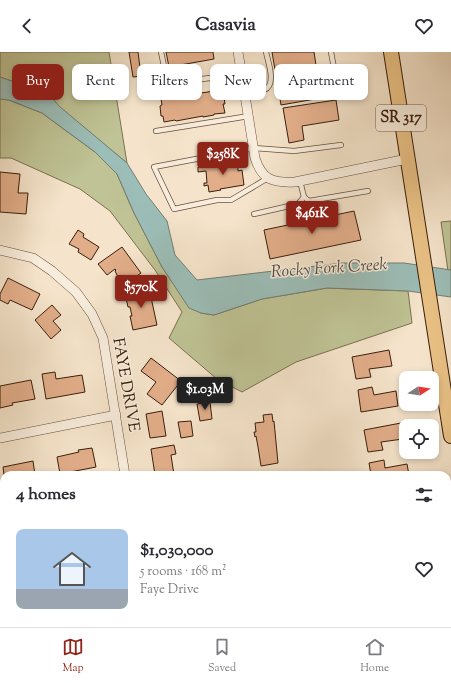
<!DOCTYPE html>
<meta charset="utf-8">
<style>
body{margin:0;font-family:"Sorts Mill Goudy",serif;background:#f2f2f3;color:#2b2b33;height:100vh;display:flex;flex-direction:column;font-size:15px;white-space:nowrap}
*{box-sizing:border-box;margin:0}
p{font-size:13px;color:#7c7c81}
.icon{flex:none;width:22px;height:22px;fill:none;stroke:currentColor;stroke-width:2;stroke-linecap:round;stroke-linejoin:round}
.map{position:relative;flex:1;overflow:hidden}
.side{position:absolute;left:0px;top:419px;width:451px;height:156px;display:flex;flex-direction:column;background:#fff;border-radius:12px 12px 0 0;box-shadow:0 2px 6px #0003}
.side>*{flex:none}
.guide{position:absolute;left:12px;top:12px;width:427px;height:36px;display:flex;gap:8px}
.needle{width:26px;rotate:78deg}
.tools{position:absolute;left:399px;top:319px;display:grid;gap:8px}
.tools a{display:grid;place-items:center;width:40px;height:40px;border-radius:8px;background:#fff;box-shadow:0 2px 6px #0003;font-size:20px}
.price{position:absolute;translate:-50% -34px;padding:0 9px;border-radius:4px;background:#8f2418;color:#fff;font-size:13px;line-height:26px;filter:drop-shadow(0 1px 2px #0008)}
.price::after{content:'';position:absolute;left:50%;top:24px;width:12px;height:9px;margin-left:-6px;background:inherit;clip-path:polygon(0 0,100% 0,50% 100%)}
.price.current{background:#222;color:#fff}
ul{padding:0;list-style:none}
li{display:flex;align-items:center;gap:12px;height:100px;padding:0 16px}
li+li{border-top:1px solid #e1e1e2}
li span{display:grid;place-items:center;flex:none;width:112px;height:80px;border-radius:8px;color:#555}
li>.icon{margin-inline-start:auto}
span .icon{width:48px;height:48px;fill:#fffc;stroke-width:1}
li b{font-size:17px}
h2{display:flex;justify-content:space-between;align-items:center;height:48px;padding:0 16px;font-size:17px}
.pill{padding:0 14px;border-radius:8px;background:#fff;box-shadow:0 2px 6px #0003;font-size:14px;line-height:36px}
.pill.current{background:#8f2418;color:#fff}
header{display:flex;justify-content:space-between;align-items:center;height:52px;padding:0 16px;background:#fff;font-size:18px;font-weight:700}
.tab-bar{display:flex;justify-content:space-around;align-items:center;height:56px;border-top:1px solid #e1e1e2;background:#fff;font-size:11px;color:#7c7c81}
.tab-bar a{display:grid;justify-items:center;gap:2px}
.tab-bar .current{color:#8f2418}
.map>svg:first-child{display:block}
.green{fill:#bfc395;stroke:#7c7050}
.water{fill:#9cbeb8;stroke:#747e73}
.building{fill:#e2ae8a;stroke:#391e0c}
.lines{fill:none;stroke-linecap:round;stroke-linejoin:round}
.service-casing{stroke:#68503c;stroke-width:6}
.minor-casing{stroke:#68503c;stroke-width:10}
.primary-casing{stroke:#391e0c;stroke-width:16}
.service{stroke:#f8eddd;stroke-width:4.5}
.minor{stroke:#f8eddd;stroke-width:9}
.primary{stroke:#eac286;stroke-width:14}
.labels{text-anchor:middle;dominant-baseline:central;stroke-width:3;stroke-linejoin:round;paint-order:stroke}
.shield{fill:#f8eddd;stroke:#725c4b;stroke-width:1}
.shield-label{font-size:15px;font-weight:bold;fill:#391e0c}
.street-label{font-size:16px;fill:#391e0c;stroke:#f8eddd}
.water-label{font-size:17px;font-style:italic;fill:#574e40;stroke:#f8eddd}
</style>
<header><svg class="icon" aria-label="back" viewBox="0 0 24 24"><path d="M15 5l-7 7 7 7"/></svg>Casavia<svg class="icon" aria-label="heart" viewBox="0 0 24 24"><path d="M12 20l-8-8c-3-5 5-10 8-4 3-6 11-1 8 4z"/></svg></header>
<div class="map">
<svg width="451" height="575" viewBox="0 0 451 575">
<rect width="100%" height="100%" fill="#f5e4cb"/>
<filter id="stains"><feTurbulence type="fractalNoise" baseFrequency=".005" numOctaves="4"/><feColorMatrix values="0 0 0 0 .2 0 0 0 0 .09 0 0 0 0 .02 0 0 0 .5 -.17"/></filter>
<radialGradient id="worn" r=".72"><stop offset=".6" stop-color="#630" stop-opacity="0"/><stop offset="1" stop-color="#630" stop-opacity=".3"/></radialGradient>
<g class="green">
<polygon points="0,0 109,0 127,111 58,54 49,42 0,25"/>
<polygon points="0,47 9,48 42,61 95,100 117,122 134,161 162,215 189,255 201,261 214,263 262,247 327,236 408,239 412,271 296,310 242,340 217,327 169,286 182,260 155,218 110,159 80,137 11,106 0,106"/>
<polygon points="451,169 451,218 448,219 441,170"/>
</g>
<polygon class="water" points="0,25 49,42 59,54 127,111 146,142 167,169 175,203 197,228 342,211 404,211 451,218 451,245 408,239 327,236 262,247 214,263 201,261 189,256 162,215 134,161 117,122 95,100 42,61 9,48 0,47"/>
<g class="building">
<polygon points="129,0 138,0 141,24 133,25"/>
<polygon points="166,0 213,0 214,7 169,15"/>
<polygon points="272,0 314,0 321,46 281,53"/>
<polygon points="221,38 221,39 223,39 225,52 223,52 225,61 214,62 214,63 203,65 203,64 176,69 175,68 164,70 163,64 161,64 160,54 162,53 161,47"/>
<polygon points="336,48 339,68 302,74 304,88 289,91 283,56"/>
<polygon points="238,109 238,119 242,118 244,133 220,137 221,138 209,140 208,133 204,134 204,131 207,131 206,119 198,120 198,115"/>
<polygon points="0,120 20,122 18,141 28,141 26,162 0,160"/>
<polygon points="354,159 361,188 270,207 264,178"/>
<polygon points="78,178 84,182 83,185 99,195 91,208 78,200 79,197 69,192"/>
<polygon points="122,195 141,221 126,232 120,224 118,225 115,219 116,218 115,217 107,223 98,212"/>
<polygon points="8,226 40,242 32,258 10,248 8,252 0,248 0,242"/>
<polygon points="149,236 157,273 133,278 130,264 132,264 130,255 128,255 125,241"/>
<polygon points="52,253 61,263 53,269 61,278 51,287 35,268"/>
<polygon points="389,298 392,314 369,317 371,325 356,327 352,305"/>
<polygon points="151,306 181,329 162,353 147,342 156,330 141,319"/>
<polygon points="55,320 56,327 82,323 85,340 46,347 42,322"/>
<polygon points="31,328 35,347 12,351 13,353 0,356 0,334"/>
<polygon points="372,335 374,343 396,339 398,354 361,360 358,338"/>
<polygon points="210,350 212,367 200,369 197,352"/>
<polygon points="162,359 166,384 150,386 146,362"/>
<polygon points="272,362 273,370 274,369 278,411 261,414 258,395 256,384 255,385 254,380 256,380 255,371 264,370 263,363"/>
<polygon points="191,369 193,384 181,386 178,370"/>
<polygon points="401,371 403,387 381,390 383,398 368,400 364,378"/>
<polygon points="174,393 176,402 171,403 174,423 155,423 151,397"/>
<polygon points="92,396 96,415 60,422 57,405 79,400 78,398"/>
<polygon points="384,408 385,416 407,412 409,423 371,423 369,411"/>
<polygon points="33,409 35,423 4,423 3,415"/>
<polygon points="0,537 4,537 4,557 0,558"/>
<polygon points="156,571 187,571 188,574 157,575"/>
<polygon points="209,571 223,571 224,575 209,575"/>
<polygon points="230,571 261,571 261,575 231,575"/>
<polygon points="294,571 326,571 327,575 301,575 301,573 294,574"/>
</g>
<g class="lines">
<g class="service-casing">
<g id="service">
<polyline points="161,0 167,28 170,31 242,22"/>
<polyline points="331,0 337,32"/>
<path d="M245 42C251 41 258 41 264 38 277 33 268 10 266 0"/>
<polyline points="156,79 249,64"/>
<polyline points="268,126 231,148 217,148 174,157 154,115 254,96 294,99 341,93"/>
<polyline points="300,129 304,145 309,149 368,139"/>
<polyline points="254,162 298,152 304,145"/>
</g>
</g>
<g class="minor-casing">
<g id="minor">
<path d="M238 0 255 106C262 128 273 131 295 130L407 107"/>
<polyline points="0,198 33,206 52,219 76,240 92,262 103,286 125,423"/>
<polyline points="0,386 116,363"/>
<polyline points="447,481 451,481"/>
<polyline points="68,575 78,571"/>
</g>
</g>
<g class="primary-casing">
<polyline id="primary" points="391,0 451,384"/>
</g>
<use href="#service" class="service"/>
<use href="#minor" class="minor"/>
<use href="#primary" class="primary"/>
</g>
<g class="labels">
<rect class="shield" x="376" y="53" width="50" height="26" rx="3"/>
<g class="shield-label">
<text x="401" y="66">SR 317</text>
</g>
<g class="street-label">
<text transform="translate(125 333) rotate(80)">FAYE DRIVE</text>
</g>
<g class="water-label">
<text transform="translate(329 217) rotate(-4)">Rocky Fork Creek</text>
</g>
</g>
<rect width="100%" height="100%" filter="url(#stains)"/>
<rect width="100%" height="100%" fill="url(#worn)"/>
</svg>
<div class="tools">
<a><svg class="needle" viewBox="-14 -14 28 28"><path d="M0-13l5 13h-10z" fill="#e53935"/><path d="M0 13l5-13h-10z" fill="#7c7c81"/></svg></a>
<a><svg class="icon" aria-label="locate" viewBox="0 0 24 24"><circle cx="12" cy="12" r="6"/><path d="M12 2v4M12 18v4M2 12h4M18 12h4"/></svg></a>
</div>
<b class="price" style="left:223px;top:124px">$258K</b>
<b class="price" style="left:312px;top:183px">$461K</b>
<b class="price" style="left:141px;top:257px">$570K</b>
<b class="price current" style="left:205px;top:359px">$1.03M</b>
<div class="guide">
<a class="pill current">Buy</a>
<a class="pill">Rent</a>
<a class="pill">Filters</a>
<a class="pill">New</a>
<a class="pill">Apartment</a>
</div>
<section class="side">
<h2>4 homes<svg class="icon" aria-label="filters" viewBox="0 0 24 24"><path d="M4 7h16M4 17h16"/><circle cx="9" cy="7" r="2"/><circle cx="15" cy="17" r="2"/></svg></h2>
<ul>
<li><span style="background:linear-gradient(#a9c7e8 75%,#9aa5b1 0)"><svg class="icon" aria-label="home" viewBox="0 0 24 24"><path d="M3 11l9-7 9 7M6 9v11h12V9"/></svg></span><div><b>$1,030,000</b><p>5 rooms · 168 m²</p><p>Faye Drive</p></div><svg class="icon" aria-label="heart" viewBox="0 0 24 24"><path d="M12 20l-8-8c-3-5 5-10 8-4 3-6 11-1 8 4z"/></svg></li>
</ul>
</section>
</div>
<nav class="tab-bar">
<a class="current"><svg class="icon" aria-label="map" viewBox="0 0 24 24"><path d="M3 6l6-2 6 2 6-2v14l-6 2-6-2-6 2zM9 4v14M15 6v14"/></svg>Map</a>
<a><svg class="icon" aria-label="saved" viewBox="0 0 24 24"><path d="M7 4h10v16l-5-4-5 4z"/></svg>Saved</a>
<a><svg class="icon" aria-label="home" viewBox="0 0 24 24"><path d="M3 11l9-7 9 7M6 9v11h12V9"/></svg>Home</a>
</nav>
